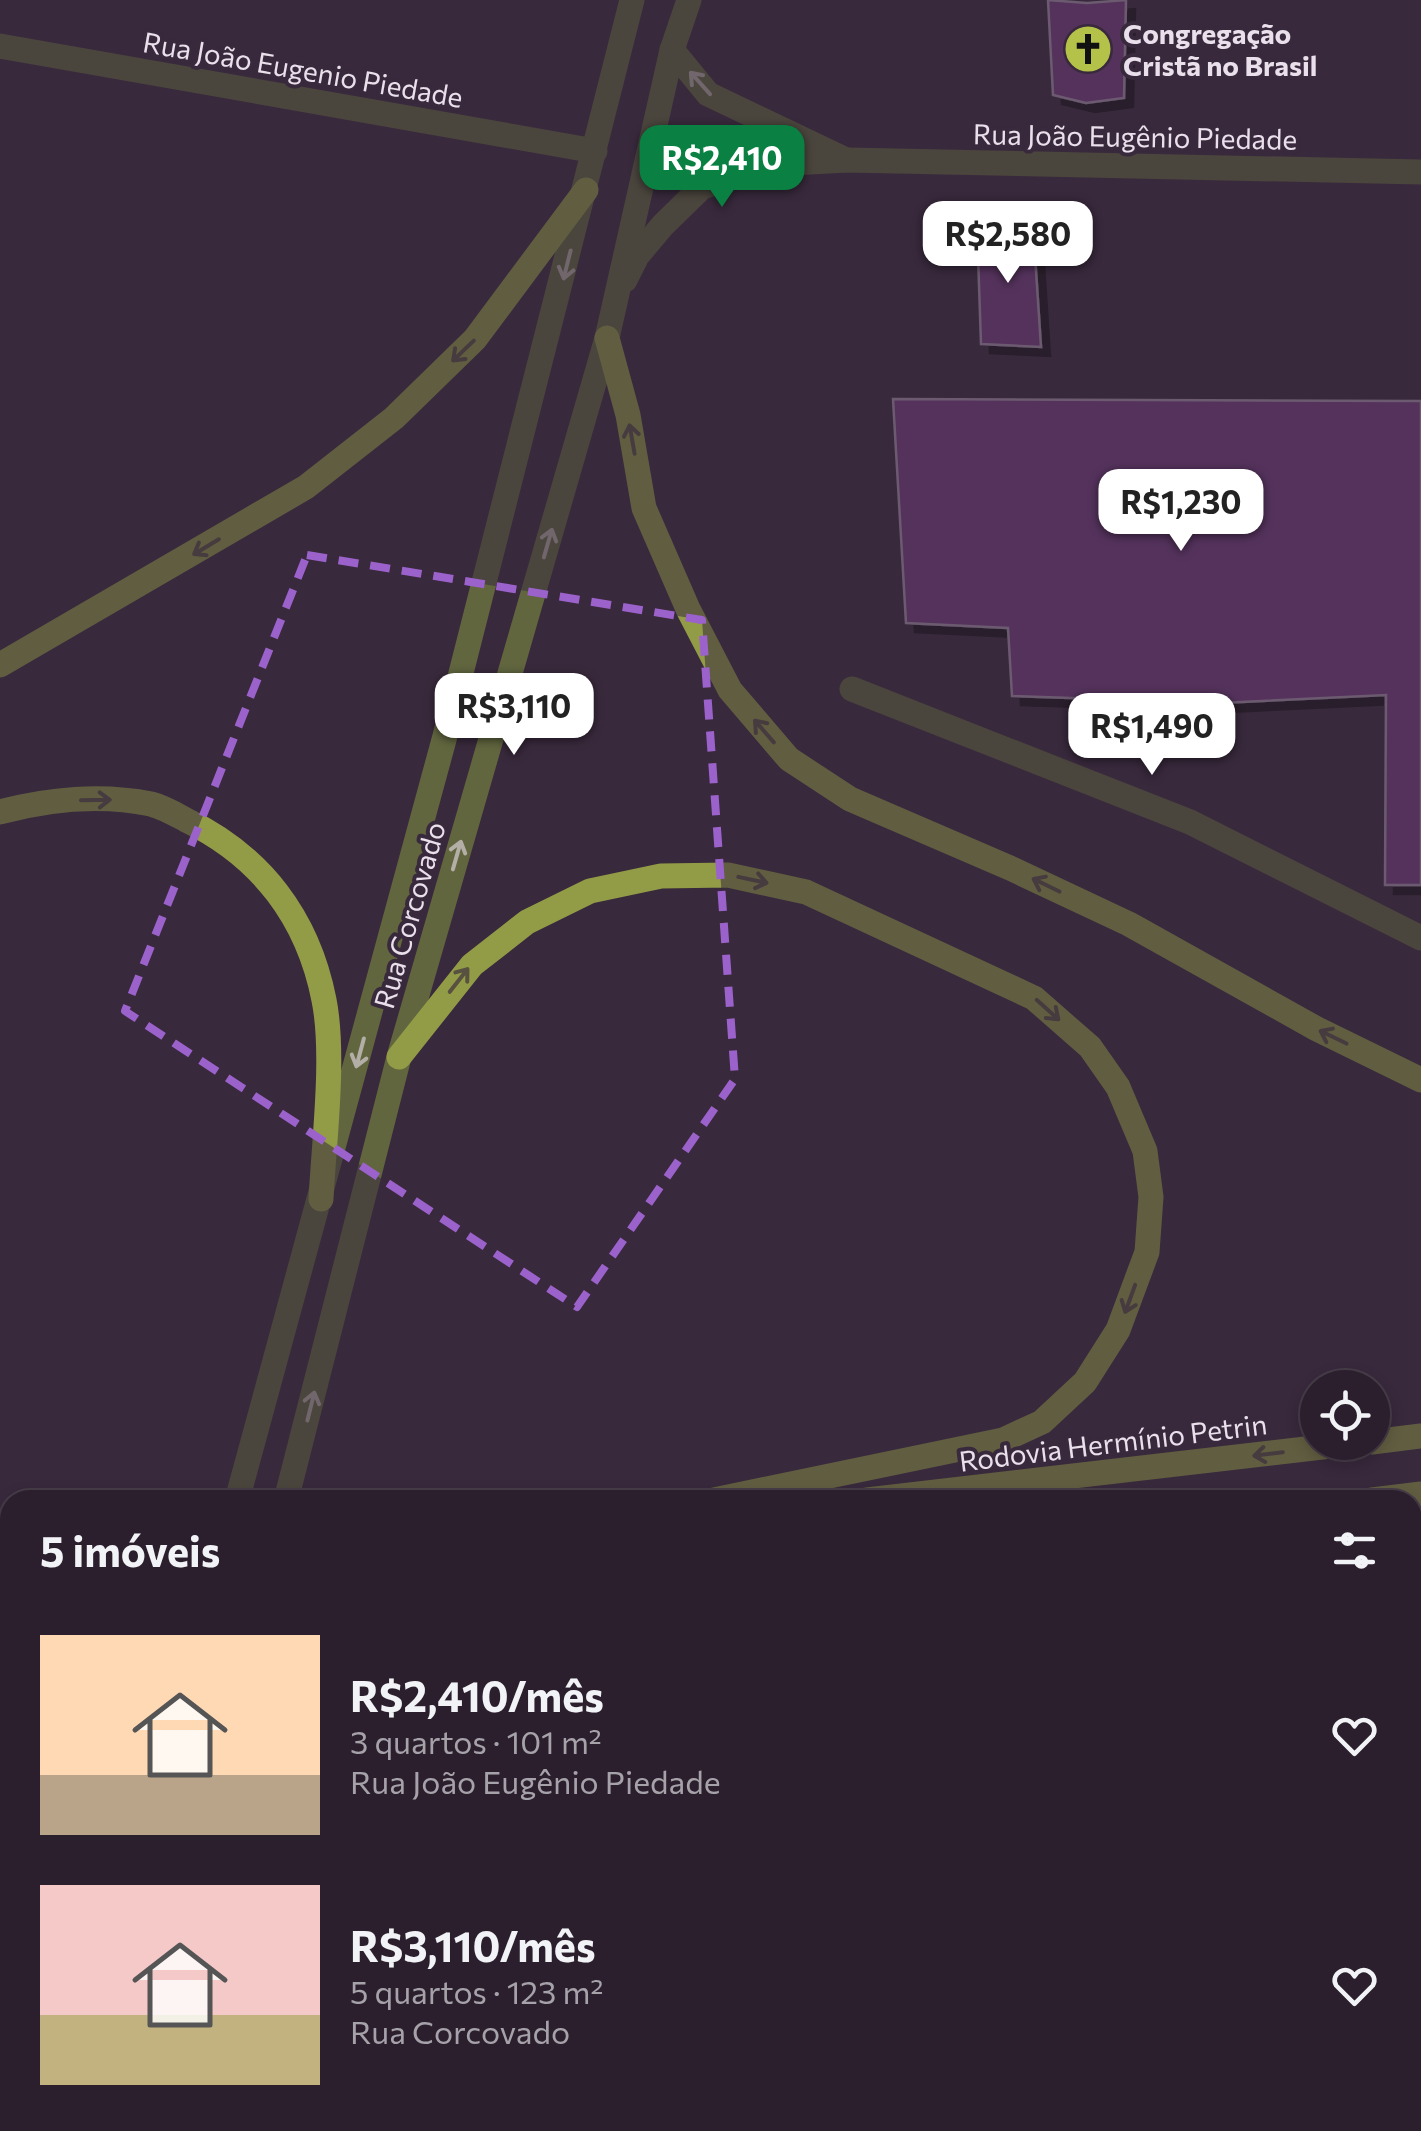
<!DOCTYPE html>
<html lang="pt">
<meta charset="utf-8">
<style>
body{margin:0;font-family:Commissioner,sans-serif;background:#332735;color:#f1f3f6;height:100vh;display:flex;flex-direction:column;font-size:38px;white-space:nowrap}
*{box-sizing:border-box;margin:0}
p{font-size:32px;color:#a6a2aa}
.icon{flex:none;width:55px;height:55px;fill:none;stroke:currentColor;stroke-width:2;stroke-linecap:round;stroke-linejoin:round}
.map{position:relative;flex:1;overflow:hidden}
.side{position:absolute;left:0px;top:1490px;width:1422px;height:642px;display:flex;flex-direction:column;background:#2b1f2d;border-radius:30px 30px 0 0;box-shadow:0 5px 15px #0003,0 0 0 2px #473d49}
.side>*{flex:none}
.fabs{position:absolute;left:1300px;top:1370px;display:grid;gap:20px}
.fabs a{display:grid;place-items:center;width:90px;height:90px;border-radius:50%;background:#2b1f2d;box-shadow:0 5px 15px #0003,0 0 0 2px #473d49;font-size:50px}
.price{position:absolute;translate:-50% -85px;padding:0 22px;border-radius:20px;background:#fff;color:#222;font-size:32px;line-height:65px;filter:drop-shadow(0 2px 5px #0008)}
.price::after{content:'';position:absolute;left:50%;top:60px;width:30px;height:22px;margin-left:-15px;background:inherit;clip-path:polygon(0 0,100% 0,50% 100%)}
.price.on{background:#0b8043;color:#fff}
ul{padding:0;list-style:none}
li{display:flex;align-items:center;gap:30px;height:250px;padding:0 40px}
li span{display:grid;place-items:center;flex:none;width:280px;height:200px;border-radius:0px;color:#555}
li>.icon{margin-inline-start:auto}
span .icon{width:120px;height:120px;fill:#fffc;stroke-width:1}
li b{font-size:42px}
h2{display:flex;justify-content:space-between;align-items:center;height:120px;padding:0 40px;font-size:42px}
.map>svg:first-child{display:block}
.building{fill:#773c84;stroke:#aa97af;stroke-width:2.5;filter:url(#shadow)}
.lines{fill:none;stroke-linecap:round;stroke-linejoin:round}
.minor{stroke:#61663f;stroke-width:25}
.tertiary{stroke:#61663f;stroke-width:25}
.primary{stroke:#929c47;stroke-width:25}
.oneway{stroke:#b3afa7}
.oneway2{stroke:#585140}
.marked{fill:none;stroke:#9c62cc;stroke-width:8;stroke-dasharray:20 12;stroke-linejoin:round}
.labels{text-anchor:middle;dominant-baseline:central;stroke-width:8;stroke-linejoin:round;paint-order:stroke}
.poi-label{font-size:28px;font-weight:bold;fill:#eae0ec;stroke:#39293c;text-anchor:start}
.street-label{font-size:28px;fill:#eae0ec;stroke:#39293c}
</style>
<div class="map">
<svg width="1421" height="2131" viewBox="0 0 1421 2131">
<defs>
<filter id="shadow"><feDropShadow dx="9" dy="9" stdDeviation="0" flood-color="#0009"/></filter>
</defs>
<rect width="100%" height="100%" fill="#39293c"/>
<g class="building">
<polygon points="1048,0 1087,3 1126,0 1124,98 1086,103 1053,95"/>
<polygon points="977,225 1033,225 1041,347 981,344"/>
<polygon points="893,399 1421,401 1421,885 1385,885 1386,695 1221,703 1012,696 1008,628 906,623"/>
</g>
<g class="lines">
<g class="minor">
<polyline points="0,46 595,151"/>
<polyline points="672,50 708,94 842,158"/>
<polyline points="625,280 637,256 663,225 702,187 773,164 847,160 1421,172"/>
<polyline points="852,689 1190,822 1421,938"/>
</g>
<g class="tertiary">
<polyline points="237,1500 445,736 632,0"/>
<polyline points="286,1500 399,1057 607,338 672,50 689,0"/>
<polyline points="51,2131 55,2122"/>
<polyline points="110,2131 112,2122"/>
</g>
<g class="primary">
<polyline points="607,338 628,415 644,508 688,609 730,690 789,759 850,799 1010,868 1129,924 1317,1029 1421,1080"/>
<polyline points="0,665 306,487 394,418 475,339 586,190"/>
<path d="M0 812C48 799 102 794 151 804 163 807 175 814 186 820 261 856 308 918 324 1000 335 1055 324 1141 321 1199"/>
<polyline points="399,1057 472,965 527,922 590,891 661,876 728,875 806,892 1034,998 1090,1047 1118,1087 1145,1151 1151,1197 1147,1252 1118,1330 1085,1382 1042,1422 1003,1440 714,1500"/>
<polyline points="1372,1442 1421,1436"/>
<polyline points="867,1500 1365,1442"/>
<polyline points="1372,1500 1421,1494"/>
<polyline points="0,1587 10,1588"/>
<polyline points="0,1612 10,1610"/>
<polyline points="0,1667 10,1666"/>
<polyline points="1412,1674 1421,1667"/>
<polyline points="214,2122 218,2131"/>
<polyline points="10,2131 17,2122"/>
<polyline points="661,2131 680,2122"/>
<polyline points="830,2131 842,2122"/>
</g>
</g>
<defs><path id="oneway-shaft" d="M-6 0H5M1.5-3L5.5 0L1.5 3" fill="none" stroke-width="1.6" stroke-linecap="round" stroke-linejoin="round" transform="scale(2.5)"/></defs>
<g class="oneway">
<use href="#oneway-shaft" transform="translate(700 83) rotate(-132)"/>
<use href="#oneway-shaft" transform="translate(567 265) rotate(104)"/>
<use href="#oneway-shaft" transform="translate(548 543) rotate(-74)"/>
<use href="#oneway-shaft" transform="translate(457 855) rotate(-74)"/>
<use href="#oneway-shaft" transform="translate(360 1053) rotate(105)"/>
<use href="#oneway-shaft" transform="translate(311 1406) rotate(-76)"/>
</g>
<g class="oneway2">
<use href="#oneway-shaft" transform="translate(463 351) rotate(136)"/>
<use href="#oneway-shaft" transform="translate(632 439) rotate(-100)"/>
<use href="#oneway-shaft" transform="translate(206 547) rotate(149)"/>
<use href="#oneway-shaft" transform="translate(764 731) rotate(-131)"/>
<use href="#oneway-shaft" transform="translate(96 800) rotate(-1)"/>
<use href="#oneway-shaft" transform="translate(753 880) rotate(12)"/>
<use href="#oneway-shaft" transform="translate(1046 885) rotate(-154)"/>
<use href="#oneway-shaft" transform="translate(459 980) rotate(-52)"/>
<use href="#oneway-shaft" transform="translate(1048 1010) rotate(42)"/>
<use href="#oneway-shaft" transform="translate(1333 1037) rotate(-154)"/>
<use href="#oneway-shaft" transform="translate(1130 1299) rotate(110)"/>
<use href="#oneway-shaft" transform="translate(1268 1454) rotate(173)"/>
</g>
<path d="M0 0H1421V2131H0ZM307 555 702 620 735 1079 577 1307 125 1011Z" fill="#39293c" fill-opacity=".55" fill-rule="evenodd"/>
<path class="marked" d="M307 555 702 620 735 1079 577 1307 125 1011Z"/>
<defs>
<g id="church-disc" transform="scale(2.5)"><circle r="9.5" fill="#b5c249" stroke="#39293c"/><path d="M-1.2-6h2.4v3.5h3.3v2.4h-3.3V6h-2.4V-.1h-3.3v-2.4h3.3Z" fill="#111"/></g>
</defs>
<g fill-rule="evenodd">
<use href="#church-disc" x="1088" y="49"/>
</g>
<g class="labels">
<g class="poi-label">
<text x="1123" y="33">Congregação<tspan x="1123" dy="32">Cristã no Brasil</tspan></text>
</g>
<g class="street-label">
<text transform="translate(303 69) rotate(10)">Rua João Eugenio Piedade</text>
<text transform="translate(1135 136) rotate(1)">Rua João Eugênio Piedade</text>
<text transform="translate(409 915) rotate(-74)">Rua Corcovado</text>
<text transform="translate(1113 1442) rotate(-7)">Rodovia Hermínio Petrin</text>
</g>
</g>
</svg>
<div class="fabs">
<a><svg class="icon" aria-label="locate" viewBox="0 0 24 24"><circle cx="12" cy="12" r="6"/><path d="M12 2v4M12 18v4M2 12h4M18 12h4"/></svg></a>
</div>
<b class="price on" style="left:722px;top:210px">R$2,410</b>
<b class="price" style="left:1008px;top:286px">R$2,580</b>
<b class="price" style="left:1181px;top:554px">R$1,230</b>
<b class="price" style="left:514px;top:758px">R$3,110</b>
<b class="price" style="left:1152px;top:778px">R$1,490</b>
<section class="side">
<h2>5 imóveis<svg class="icon" aria-label="filters" viewBox="0 0 24 24"><path d="M4 7h16M4 17h16"/><circle cx="9" cy="7" r="2"/><circle cx="15" cy="17" r="2"/></svg></h2>
<ul>
<li><span style="background:linear-gradient(#ffd9b3 70%,#b9a48a 0)"><svg class="icon" aria-label="home" viewBox="0 0 24 24"><path d="M3 11l9-7 9 7M6 9v11h12V9"/></svg></span><div><b>R$2,410/mês</b><p>3 quartos · 101 m²</p><p>Rua João Eugênio Piedade</p></div><svg class="icon" aria-label="heart" viewBox="0 0 24 24"><path d="M12 20l-8-8c-3-5 5-10 8-4 3-6 11-1 8 4z"/></svg></li>
<li><span style="background:linear-gradient(#f6c9c9 65%,#c2b280 0)"><svg class="icon" aria-label="home" viewBox="0 0 24 24"><path d="M3 11l9-7 9 7M6 9v11h12V9"/></svg></span><div><b>R$3,110/mês</b><p>5 quartos · 123 m²</p><p>Rua Corcovado</p></div><svg class="icon" aria-label="heart" viewBox="0 0 24 24"><path d="M12 20l-8-8c-3-5 5-10 8-4 3-6 11-1 8 4z"/></svg></li>
</ul>
</section>
</div>
